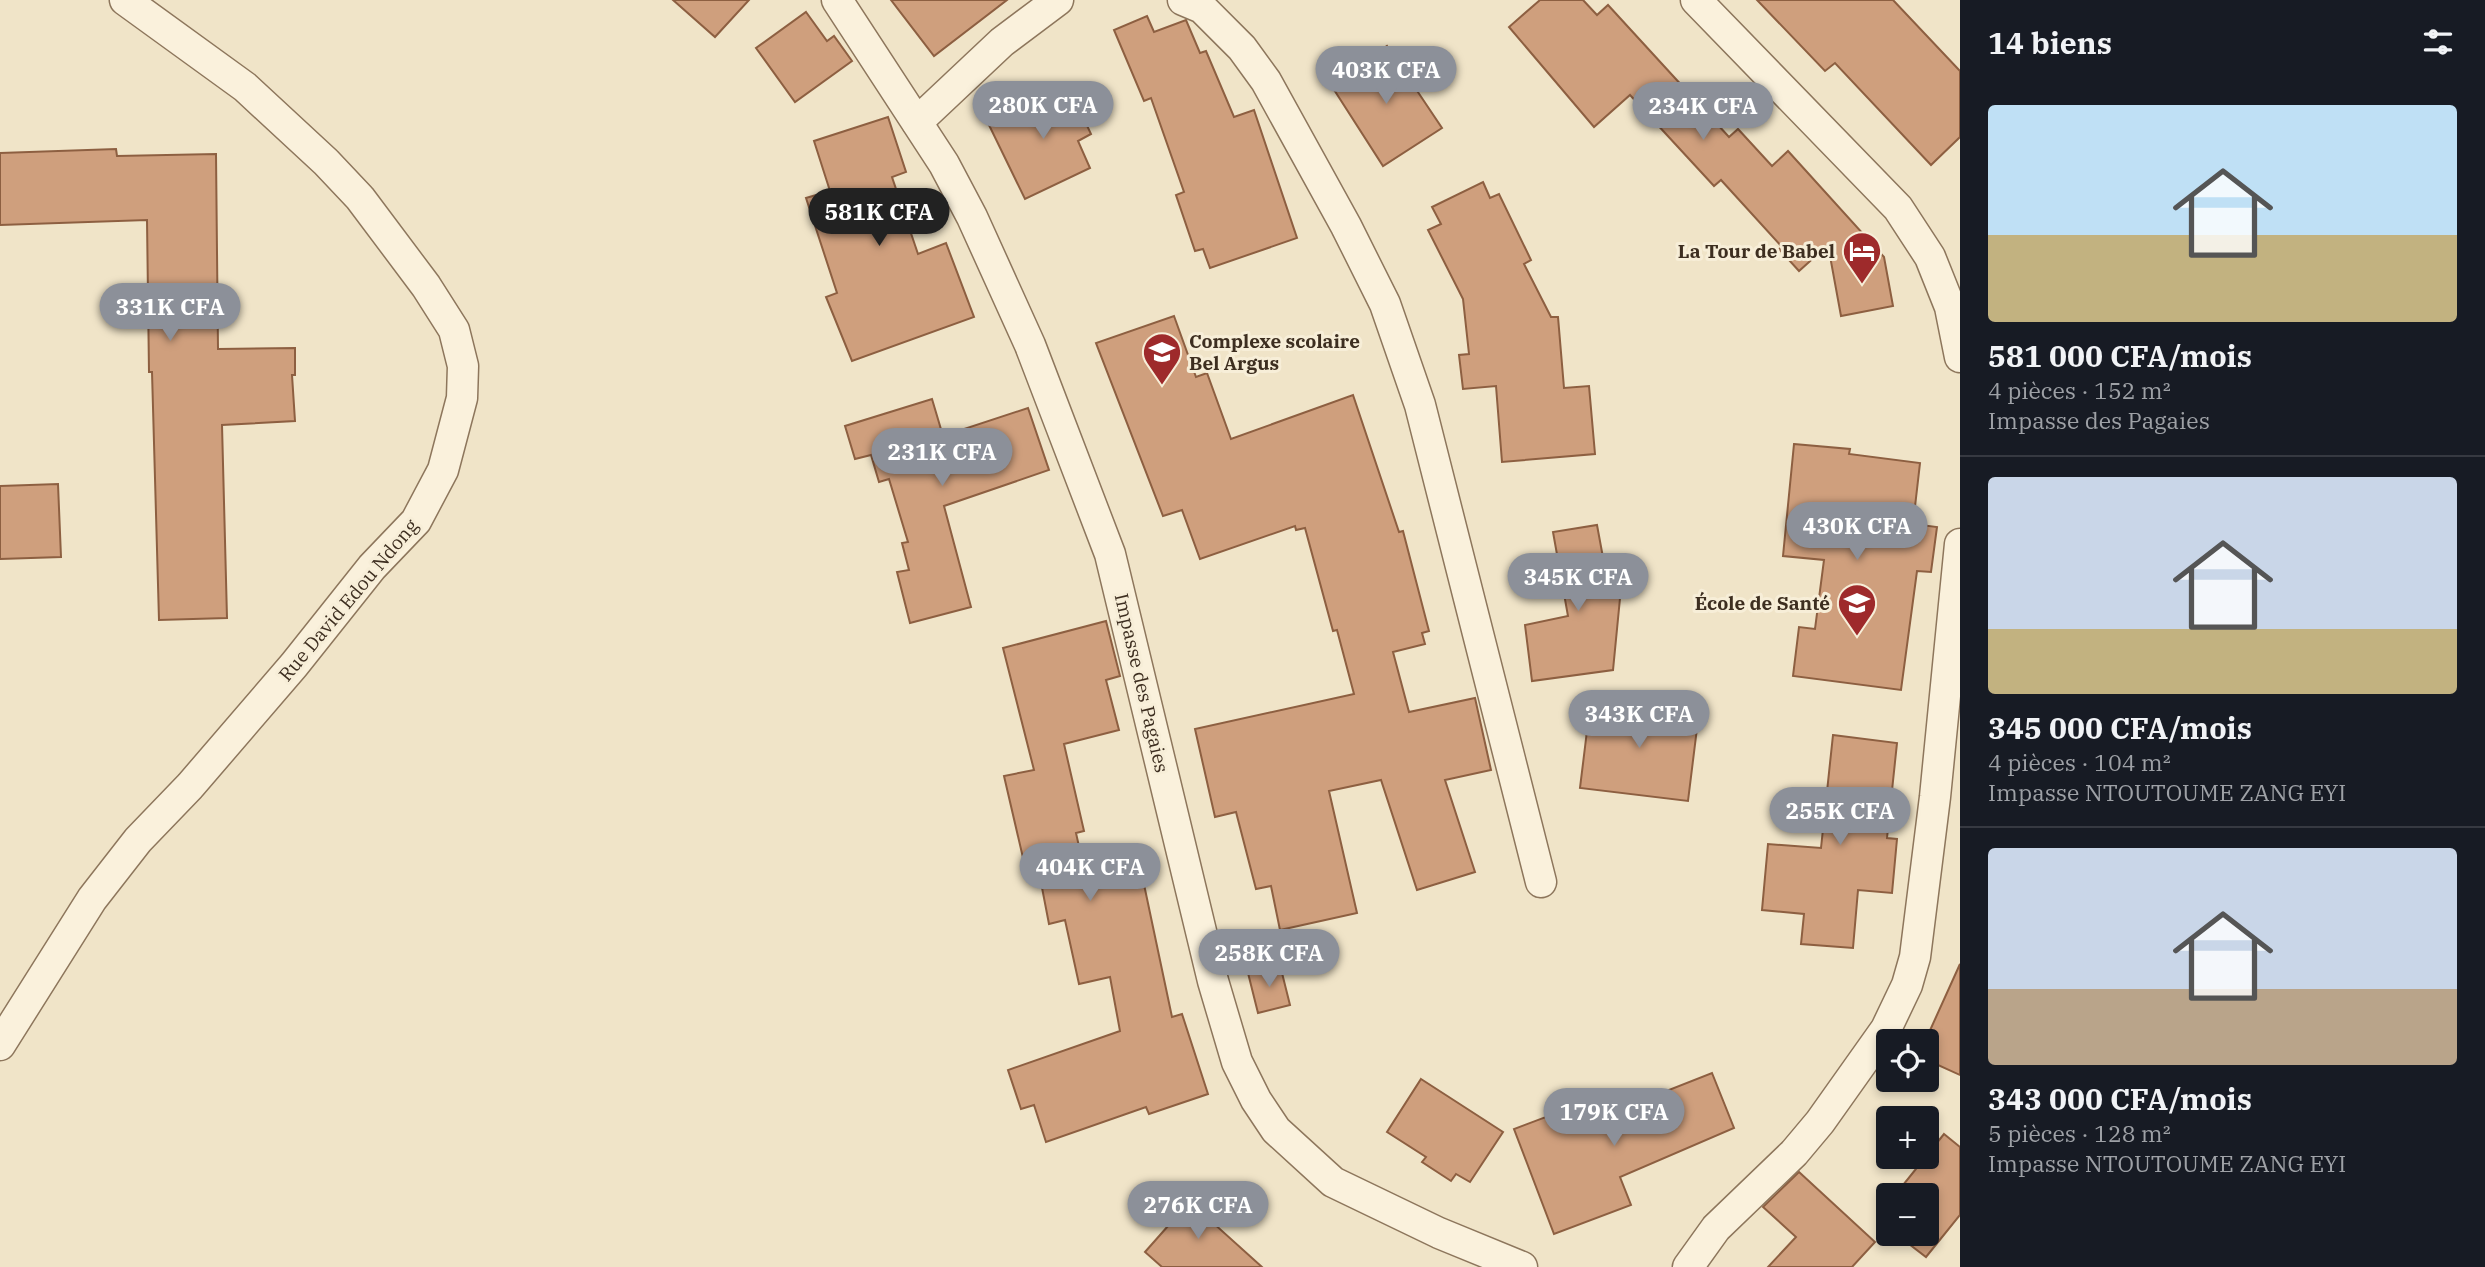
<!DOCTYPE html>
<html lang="fr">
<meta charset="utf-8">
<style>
body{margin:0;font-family:"IBM Plex Serif",serif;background:#20242c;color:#f1f3f6;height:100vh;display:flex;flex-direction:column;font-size:26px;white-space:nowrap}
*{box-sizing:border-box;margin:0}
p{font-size:23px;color:#9ea1a6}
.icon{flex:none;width:38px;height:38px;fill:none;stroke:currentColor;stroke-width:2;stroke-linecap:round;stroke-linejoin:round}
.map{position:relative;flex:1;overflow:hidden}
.side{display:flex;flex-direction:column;background:#171b24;width:525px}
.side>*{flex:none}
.tools{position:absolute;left:1876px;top:1029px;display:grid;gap:14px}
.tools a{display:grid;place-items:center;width:63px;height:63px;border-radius:7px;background:#171b24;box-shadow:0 4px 10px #0003;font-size:35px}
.price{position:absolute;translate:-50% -60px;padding:0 16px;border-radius:24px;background:#8c9099;color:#fff;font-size:23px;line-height:46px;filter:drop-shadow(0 2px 4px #0008)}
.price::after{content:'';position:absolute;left:50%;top:42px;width:21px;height:16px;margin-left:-10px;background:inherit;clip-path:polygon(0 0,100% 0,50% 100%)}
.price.on{background:#222;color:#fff}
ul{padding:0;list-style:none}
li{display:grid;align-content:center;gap:14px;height:371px;padding:0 28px}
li+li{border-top:2px solid #363941}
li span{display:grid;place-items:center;height:217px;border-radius:7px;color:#555}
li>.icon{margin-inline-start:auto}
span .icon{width:126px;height:126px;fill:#fffc;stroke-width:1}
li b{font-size:30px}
h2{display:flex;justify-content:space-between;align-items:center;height:84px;padding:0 28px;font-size:30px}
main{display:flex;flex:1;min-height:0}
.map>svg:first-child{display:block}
.building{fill:#cf9f7d;stroke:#8d5f41;stroke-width:2}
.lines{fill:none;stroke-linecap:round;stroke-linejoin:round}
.street-casing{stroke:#8d765c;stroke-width:33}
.street{stroke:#faf1dc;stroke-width:30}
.labels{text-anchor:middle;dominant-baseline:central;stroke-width:6;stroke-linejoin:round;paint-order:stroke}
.poi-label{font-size:19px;font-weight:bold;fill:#3d2e20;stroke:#f7eed8;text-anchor:end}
.street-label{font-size:19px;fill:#3d2e20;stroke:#f7eed8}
</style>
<main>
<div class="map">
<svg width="1960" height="1267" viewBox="0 0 1960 1267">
<rect width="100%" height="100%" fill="#f0e4c8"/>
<g class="building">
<polygon points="673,0 749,0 715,37"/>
<polygon points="891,0 1007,0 934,56"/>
<polygon points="1540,0 1583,0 1597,15 1608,5 1729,137 1738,129 1772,166 1788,151 1884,257 1893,306 1841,316 1828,245 1799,271 1779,249 1782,247 1721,180 1714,186 1630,95 1594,127 1509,27"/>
<polygon points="1757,0 1893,0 1960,71 1960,137 1931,165 1835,63 1825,71"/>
<polygon points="806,12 827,41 834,36 852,61 795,102 756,48"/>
<polygon points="1147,16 1154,32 1186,20 1200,53 1206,51 1234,117 1254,110 1297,238 1210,268 1203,249 1195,251 1176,195 1184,192 1151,98 1144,101 1114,30"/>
<polygon points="1387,46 1442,128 1383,166 1331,85"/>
<polygon points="1068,85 1091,134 1078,141 1090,168 1025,199 988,123"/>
<polygon points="888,117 906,172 892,177 918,254 946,243 974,317 852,361 826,297 837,293 806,198 830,191 814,141"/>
<polygon points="116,149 117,156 216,154 218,349 295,348 295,375 292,375 295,421 222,425 227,618 159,620 152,372 149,372 147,220 0,225 0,153"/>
<polygon points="1483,182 1490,198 1499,194 1531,260 1524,264 1551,317 1558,317 1564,388 1589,386 1595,454 1502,462 1496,386 1463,389 1459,355 1469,354 1463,299 1428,230 1441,224 1432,207"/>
<polygon points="1174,316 1196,377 1207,373 1231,439 1353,395 1399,532 1403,531 1429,631 1422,633 1425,644 1393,652 1409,712 1475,698 1491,770 1445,780 1475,872 1417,890 1381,780 1329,791 1357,913 1280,930 1271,886 1256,889 1236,812 1215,817 1195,729 1354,694 1337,630 1333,631 1305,528 1296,530 1295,526 1200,559 1182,510 1163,516 1096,343"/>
<polygon points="932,399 943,436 1028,408 1049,470 944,506 971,607 910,623 897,572 909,570 902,543 908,542 889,479 879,482 871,455 855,459 845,426"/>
<polygon points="1794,444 1850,449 1849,454 1920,463 1913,524 1937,527 1931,572 1917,571 1901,690 1793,676 1799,627 1815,629 1824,560 1783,556"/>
<polygon points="58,484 61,557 0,559 0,486"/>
<polygon points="1597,525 1609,590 1621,588 1613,670 1532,681 1525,625 1568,616 1553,532"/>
<polygon points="1106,621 1120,676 1106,680 1119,730 1064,744 1084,831 1076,833 1088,887 1142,875 1172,1017 1182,1014 1208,1094 1149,1114 1146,1107 1046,1142 1034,1105 1021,1109 1008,1070 1120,1031 1110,977 1079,984 1065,920 1049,924 1039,872 1027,875 1004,776 1034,770 1003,648"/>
<polygon points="1591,698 1699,712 1688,801 1580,788"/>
<polygon points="1833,735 1897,743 1887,838 1897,839 1892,893 1858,890 1853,948 1801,944 1804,914 1762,910 1768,844 1821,848"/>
<polygon points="1960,964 1960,1075 1927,1060 1927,1037"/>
<polygon points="1280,965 1290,1005 1258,1013 1248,973"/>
<polygon points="1712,1073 1734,1128 1620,1177 1631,1205 1554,1234 1514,1129 1591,1100 1598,1118"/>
<polygon points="1421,1079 1503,1132 1470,1182 1456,1174 1451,1181 1422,1162 1426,1157 1387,1132"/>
<polygon points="1944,1134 1960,1147 1960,1215 1926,1257 1896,1234 1927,1234 1927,1195 1895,1195"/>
<polygon points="1799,1172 1875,1242 1852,1267 1768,1267 1796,1237 1763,1207"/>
<polygon points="1199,1191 1221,1211 1212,1222 1262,1267 1162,1267 1145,1252"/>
</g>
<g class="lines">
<g class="street-casing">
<g id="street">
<polyline points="837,0 944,164 972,217 1030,345 1110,554 1213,981 1237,1062 1256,1100 1276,1130 1333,1182 1439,1233 1522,1267"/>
<polyline points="1183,0 1202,8 1242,48 1266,81 1346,226 1385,304 1420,405 1541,882"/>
<polyline points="1696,0 1898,208 1930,257 1950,307 1960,357"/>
<polyline points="917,122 1002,42 1058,0"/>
<polyline points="0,1045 92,899 138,840 190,786 294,665 372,567 416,521 443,470 462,398 463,366 454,330 426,286 360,198 326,162 245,87 125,0"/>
<polyline points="1688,1267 1716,1228 1794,1153 1820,1122 1886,1029 1907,985 1915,957 1935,797 1960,544"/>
</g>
</g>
<use href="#street" class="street"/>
</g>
<defs>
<g id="hotel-pin" transform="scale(2.0125)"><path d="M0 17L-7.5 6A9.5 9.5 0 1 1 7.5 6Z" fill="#9e2a2b" stroke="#f7eed8"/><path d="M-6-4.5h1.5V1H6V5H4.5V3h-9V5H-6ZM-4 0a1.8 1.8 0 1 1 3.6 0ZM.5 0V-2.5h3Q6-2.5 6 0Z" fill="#fff"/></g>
<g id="school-pin" transform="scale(2.0125)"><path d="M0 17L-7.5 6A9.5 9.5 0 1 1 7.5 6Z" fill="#9e2a2b" stroke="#f7eed8"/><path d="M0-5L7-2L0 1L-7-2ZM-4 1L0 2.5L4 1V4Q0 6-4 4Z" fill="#fff"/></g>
</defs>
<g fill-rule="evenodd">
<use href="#hotel-pin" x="1862" y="251"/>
<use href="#school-pin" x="1162" y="352"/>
<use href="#school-pin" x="1857" y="603"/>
</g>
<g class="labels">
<g class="poi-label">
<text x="1835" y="251">La Tour de Babel</text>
<text x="1189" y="341" text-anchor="start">Complexe scolaire<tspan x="1189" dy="22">Bel Argus</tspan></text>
<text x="1830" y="603">École de Santé</text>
</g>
<g class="street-label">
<text transform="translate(348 600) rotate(-50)">Rue David Edou Ndong</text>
<text transform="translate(1142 683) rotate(77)">Impasse des Pagaies</text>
</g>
</g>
</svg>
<div class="tools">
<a><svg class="icon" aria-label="locate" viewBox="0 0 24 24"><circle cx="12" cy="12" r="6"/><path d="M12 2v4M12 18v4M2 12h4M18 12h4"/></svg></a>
<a>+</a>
<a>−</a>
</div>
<b class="price" style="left:1386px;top:106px">403K CFA</b>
<b class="price" style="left:1043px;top:141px">280K CFA</b>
<b class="price" style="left:1703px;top:142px">234K CFA</b>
<b class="price on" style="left:879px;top:248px">581K CFA</b>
<b class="price" style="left:170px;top:343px">331K CFA</b>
<b class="price" style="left:942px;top:488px">231K CFA</b>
<b class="price" style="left:1857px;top:562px">430K CFA</b>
<b class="price" style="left:1578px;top:613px">345K CFA</b>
<b class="price" style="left:1639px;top:750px">343K CFA</b>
<b class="price" style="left:1840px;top:847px">255K CFA</b>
<b class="price" style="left:1090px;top:903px">404K CFA</b>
<b class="price" style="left:1269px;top:989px">258K CFA</b>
<b class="price" style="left:1614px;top:1148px">179K CFA</b>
<b class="price" style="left:1198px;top:1241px">276K CFA</b>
</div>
<section class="side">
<h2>14 biens<svg class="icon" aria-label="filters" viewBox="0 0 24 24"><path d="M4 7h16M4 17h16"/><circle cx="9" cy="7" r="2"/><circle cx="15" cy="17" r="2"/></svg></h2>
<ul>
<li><span style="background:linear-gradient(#bfe0f5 60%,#c2b280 0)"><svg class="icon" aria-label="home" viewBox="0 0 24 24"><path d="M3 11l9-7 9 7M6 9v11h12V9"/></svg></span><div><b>581 000 CFA/mois</b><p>4 pièces · 152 m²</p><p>Impasse des Pagaies</p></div></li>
<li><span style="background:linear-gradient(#c9d6e8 70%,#c2b280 0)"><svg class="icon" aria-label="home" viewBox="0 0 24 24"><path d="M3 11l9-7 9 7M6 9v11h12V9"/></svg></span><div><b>345 000 CFA/mois</b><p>4 pièces · 104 m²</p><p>Impasse NTOUTOUME ZANG EYI</p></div></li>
<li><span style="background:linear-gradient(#c9d6e8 65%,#b9a48a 0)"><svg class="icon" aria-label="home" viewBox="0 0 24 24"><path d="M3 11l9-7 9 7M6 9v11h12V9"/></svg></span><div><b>343 000 CFA/mois</b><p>5 pièces · 128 m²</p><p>Impasse NTOUTOUME ZANG EYI</p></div></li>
</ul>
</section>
</main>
